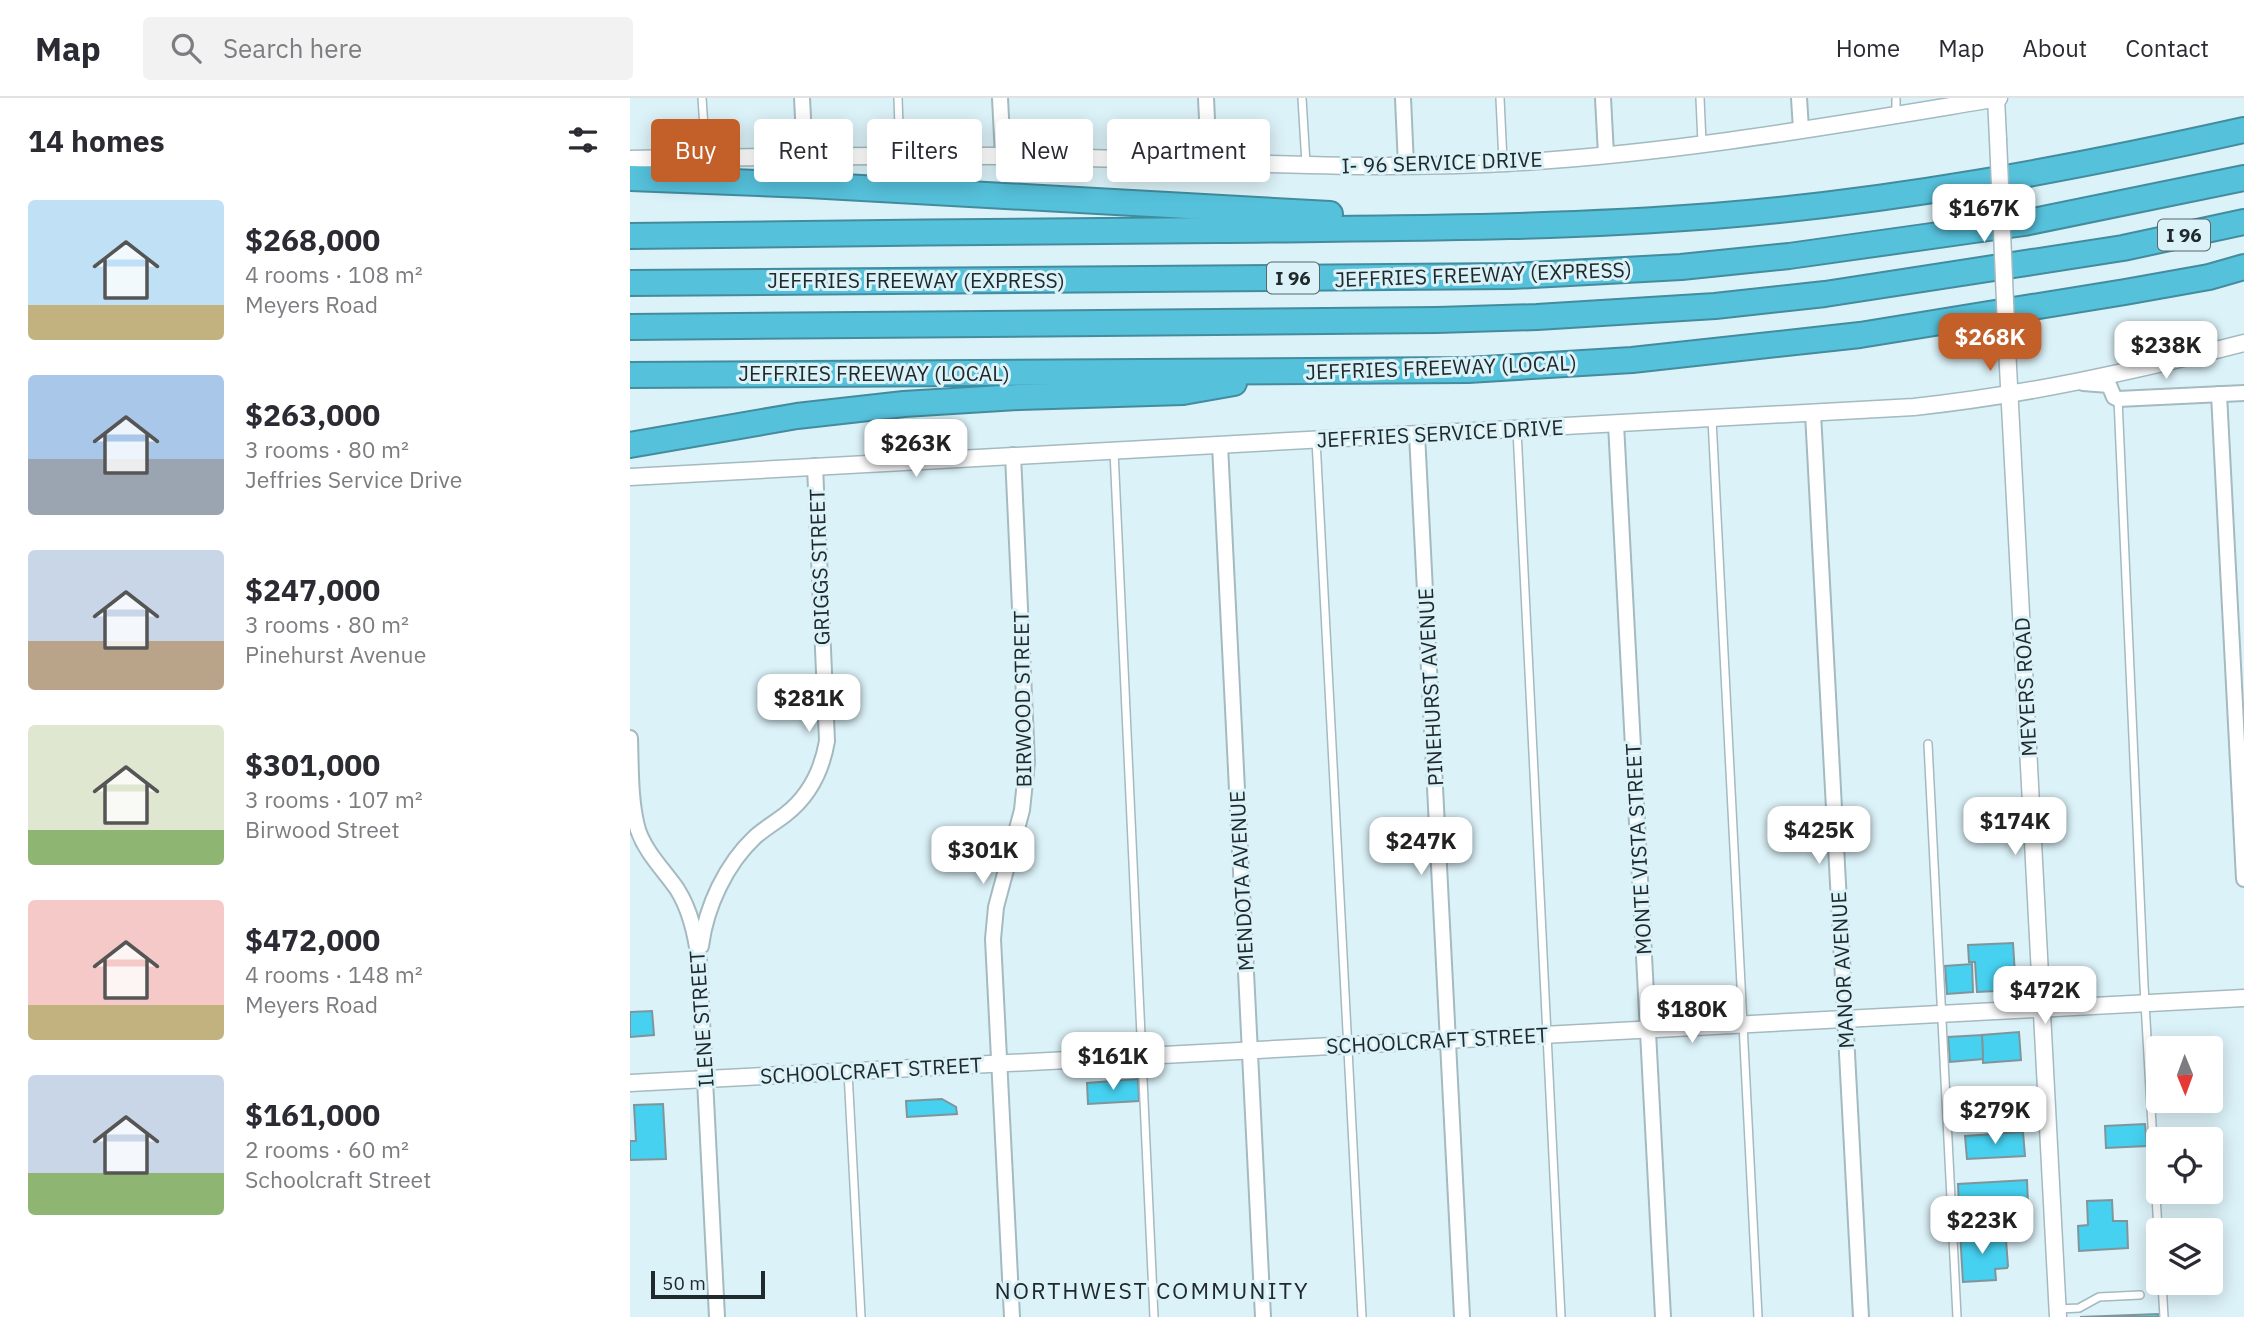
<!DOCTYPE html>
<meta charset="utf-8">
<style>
body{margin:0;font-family:"IBM Plex Sans",sans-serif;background:#f2f2f3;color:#2b2b33;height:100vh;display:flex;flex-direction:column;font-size:26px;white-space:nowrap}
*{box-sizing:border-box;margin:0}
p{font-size:23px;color:#7c7c81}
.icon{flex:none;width:38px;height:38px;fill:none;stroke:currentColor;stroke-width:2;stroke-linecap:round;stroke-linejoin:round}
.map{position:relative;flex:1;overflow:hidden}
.details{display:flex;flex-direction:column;background:#fff;width:630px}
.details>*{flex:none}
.top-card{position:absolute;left:21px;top:21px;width:665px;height:63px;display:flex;gap:14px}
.needle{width:46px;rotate:179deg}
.tools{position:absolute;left:1516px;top:938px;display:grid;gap:14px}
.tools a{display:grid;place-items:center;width:77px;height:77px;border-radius:7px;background:#fff;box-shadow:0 4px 18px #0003;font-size:35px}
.scale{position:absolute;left:21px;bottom:18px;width:114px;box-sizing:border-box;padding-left:7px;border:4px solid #20292c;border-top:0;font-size:19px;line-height:24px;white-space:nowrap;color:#20292c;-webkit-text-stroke:5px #dbf2f8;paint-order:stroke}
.price{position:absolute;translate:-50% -60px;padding:0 16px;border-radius:14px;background:#fff;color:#222;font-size:23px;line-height:46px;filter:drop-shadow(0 2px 4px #0008)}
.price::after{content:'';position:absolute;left:50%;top:42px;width:21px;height:16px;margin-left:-10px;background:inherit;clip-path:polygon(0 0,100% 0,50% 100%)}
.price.on{background:#c35f29;color:#fff}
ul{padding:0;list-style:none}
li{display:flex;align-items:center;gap:21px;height:175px;padding:0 28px}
li span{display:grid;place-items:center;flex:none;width:196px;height:140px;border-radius:7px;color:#555}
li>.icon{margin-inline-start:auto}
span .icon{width:84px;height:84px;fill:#fffc;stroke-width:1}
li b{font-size:30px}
h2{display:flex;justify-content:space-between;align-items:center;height:84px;padding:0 28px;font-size:30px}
.tag{padding:0 24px;border-radius:7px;background:#fff;box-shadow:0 4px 18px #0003;font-size:24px;line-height:63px}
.tag.on{background:#c35f29;color:#fff}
header{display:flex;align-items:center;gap:42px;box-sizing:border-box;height:98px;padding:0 35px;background:#fff;border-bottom:2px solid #e1e1e2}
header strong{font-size:33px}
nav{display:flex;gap:38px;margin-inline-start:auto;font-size:24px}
.search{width:490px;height:63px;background:#f2f2f3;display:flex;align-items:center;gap:18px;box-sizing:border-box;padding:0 24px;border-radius:7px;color:#7c7c81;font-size:26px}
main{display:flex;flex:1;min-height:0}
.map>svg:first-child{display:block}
.building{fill:#46d1f0;stroke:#80959b;stroke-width:2}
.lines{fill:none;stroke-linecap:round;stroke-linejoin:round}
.service-casing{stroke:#a4bac0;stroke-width:10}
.minor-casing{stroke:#a4bac0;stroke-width:18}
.tertiary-casing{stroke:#a4bac0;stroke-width:19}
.motorway-casing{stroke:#438c9e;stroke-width:28}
.service{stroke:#fff;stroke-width:7}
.minor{stroke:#fff;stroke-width:14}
.tertiary{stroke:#fff;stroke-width:16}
.motorway{stroke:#56c1db;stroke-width:24}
.tertiary-bridge-casing{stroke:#a4bac0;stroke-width:19;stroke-linecap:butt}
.tertiary-bridge{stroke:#fff;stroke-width:16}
.labels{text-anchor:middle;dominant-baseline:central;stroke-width:6;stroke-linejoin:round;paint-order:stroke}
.shield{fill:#dbf2f8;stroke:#586569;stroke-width:2}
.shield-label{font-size:19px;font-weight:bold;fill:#20292c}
.street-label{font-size:21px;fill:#20292c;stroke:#dbf2f8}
.neighbourhood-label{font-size:23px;letter-spacing:2px;fill:#20292c;stroke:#dbf2f8}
</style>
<header>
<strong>Map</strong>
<div class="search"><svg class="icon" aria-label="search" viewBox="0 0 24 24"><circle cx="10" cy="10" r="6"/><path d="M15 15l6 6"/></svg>Search here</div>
<nav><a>Home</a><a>Map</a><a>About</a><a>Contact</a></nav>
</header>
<main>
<section class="details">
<h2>14 homes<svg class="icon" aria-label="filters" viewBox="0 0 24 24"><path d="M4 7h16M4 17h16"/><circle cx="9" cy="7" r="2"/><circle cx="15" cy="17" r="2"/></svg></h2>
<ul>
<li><span style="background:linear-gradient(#bfe0f5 75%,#c2b280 0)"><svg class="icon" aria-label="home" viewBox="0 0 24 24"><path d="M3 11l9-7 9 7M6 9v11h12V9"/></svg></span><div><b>$268,000</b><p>4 rooms · 108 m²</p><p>Meyers Road</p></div></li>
<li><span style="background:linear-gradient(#a9c7e8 60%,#9aa5b1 0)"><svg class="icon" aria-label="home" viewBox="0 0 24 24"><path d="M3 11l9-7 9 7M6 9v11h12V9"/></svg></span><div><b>$263,000</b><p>3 rooms · 80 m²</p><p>Jeffries Service Drive</p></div></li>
<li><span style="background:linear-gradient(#c9d6e8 65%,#b9a48a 0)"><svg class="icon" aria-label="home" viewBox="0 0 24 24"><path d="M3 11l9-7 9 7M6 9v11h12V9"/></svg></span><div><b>$247,000</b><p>3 rooms · 80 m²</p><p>Pinehurst Avenue</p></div></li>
<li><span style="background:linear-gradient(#dfe7d0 75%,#8fb573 0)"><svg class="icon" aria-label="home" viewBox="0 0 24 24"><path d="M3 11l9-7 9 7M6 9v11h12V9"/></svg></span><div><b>$301,000</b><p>3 rooms · 107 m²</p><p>Birwood Street</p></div></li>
<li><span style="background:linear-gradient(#f6c9c9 75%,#c2b280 0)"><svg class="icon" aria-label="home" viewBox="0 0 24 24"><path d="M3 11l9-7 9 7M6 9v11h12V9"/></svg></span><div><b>$472,000</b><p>4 rooms · 148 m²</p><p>Meyers Road</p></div></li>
<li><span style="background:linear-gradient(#c9d6e8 70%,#8fb573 0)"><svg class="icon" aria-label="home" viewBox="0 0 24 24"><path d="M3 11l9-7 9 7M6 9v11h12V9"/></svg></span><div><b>$161,000</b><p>2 rooms · 60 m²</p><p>Schoolcraft Street</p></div></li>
</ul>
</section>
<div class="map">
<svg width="1614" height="1219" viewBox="0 0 1614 1219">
<rect width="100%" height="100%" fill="#dbf2f8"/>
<g class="building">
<polygon points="1383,845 1386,892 1347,894 1345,864 1339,864 1338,847"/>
<polygon points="1342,866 1343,894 1317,896 1315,868"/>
<polygon points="22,913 24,937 0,939 0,914"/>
<polygon points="1389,934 1391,962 1353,965 1352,937"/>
<polygon points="1352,937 1353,961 1320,964 1318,939"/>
<polygon points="508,981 509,1003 458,1006 457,985"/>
<polygon points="312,1001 326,1009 327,1016 277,1019 276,1003"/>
<polygon points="33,1006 36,1061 0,1062 0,1043 6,1043 4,1007"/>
<polygon points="1391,1010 1393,1034 1360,1036 1358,1012"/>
<polygon points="1515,1026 1517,1048 1476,1050 1475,1028"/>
<polygon points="1393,1034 1395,1058 1337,1061 1335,1038"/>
<polygon points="1397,1082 1398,1106 1329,1110 1328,1086"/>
<polygon points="1482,1102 1483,1123 1497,1123 1498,1150 1449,1153 1448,1128 1458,1127 1457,1103"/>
<polygon points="1398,1106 1400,1129 1337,1134 1335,1109"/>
<polygon points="1362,1132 1362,1141 1376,1142 1378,1168 1377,1170 1365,1171 1366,1182 1333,1184 1330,1134"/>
<polygon points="1528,1216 1529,1219 1450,1219"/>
</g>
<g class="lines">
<g class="service-casing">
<g id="service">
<polyline points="72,0 76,59"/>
<polyline points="268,0 270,58"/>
<polyline points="672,0 676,66"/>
<polyline points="870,0 873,64"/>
<polyline points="1070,0 1072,45"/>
<polyline points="1266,0 1266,16"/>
<polyline points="1488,301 1514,887 1528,1132"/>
<polyline points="1082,321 1128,1219"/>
<polyline points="887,332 931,1219"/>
<polyline points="686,342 732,1219"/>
<polyline points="484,353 524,1219"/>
<polyline points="1298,646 1327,1219"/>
<polyline points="218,974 231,1219"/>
<polyline points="1532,1185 1534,1219"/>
<polyline points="1429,1211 1449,1210 1469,1199 1510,1197"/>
</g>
</g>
<g class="minor-casing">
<g id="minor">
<polyline points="172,0 175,58"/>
<polyline points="370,0 373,58"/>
<polyline points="576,0 579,64"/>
<polyline points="773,0 776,68"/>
<polyline points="973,0 976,57"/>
<polyline points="1169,0 1171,31"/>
<polyline points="1453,285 1479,287 1484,299 1488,301 1614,295"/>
<polyline points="1589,296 1614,781"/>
<polyline points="1183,315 1231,1219"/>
<polyline points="986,326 1033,1219"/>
<polyline points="787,336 832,1219"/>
<polyline points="590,347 633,1219"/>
<path d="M0 640C1 669 0 704 8 732 16 755 33 771 47 791 61 813 66 838 69 863L87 1219"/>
<path d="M71 848C76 809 96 766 125 739 135 730 146 724 156 716 179 698 192 672 197 643L185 368"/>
<polyline points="382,1219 363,841 366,809 392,712 397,664 383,357"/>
</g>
</g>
<g class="tertiary-casing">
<g id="tertiary">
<polyline points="1366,0 1368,41"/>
<path d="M0 61C124 59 248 57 373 58 540 60 708 74 876 65 1042 56 1205 27 1369 0"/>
<polyline points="1377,250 1428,1219"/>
<path d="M0 379 1284 309C1396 297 1505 273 1614 245"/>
<polyline points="0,985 1614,900"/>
</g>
</g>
<g class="motorway-casing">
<g id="motorway">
<polyline points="0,80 178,87 700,116"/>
<path d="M0 138C196 136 391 133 587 132 752 130 918 131 1083 118 1262 104 1439 71 1614 32"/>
<polyline points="0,185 882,178 1051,169 1159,158 1394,125 1614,80"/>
<polyline points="0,229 807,222 907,219 1085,208 1195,196 1493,150 1614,124"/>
<polyline points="0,277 838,272 1002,262 1230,237 1495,194 1579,179 1614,169"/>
<polyline points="0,347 167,318 274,306 389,299 553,294 604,285"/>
</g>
</g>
<use href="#service" class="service"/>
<use href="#minor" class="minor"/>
<use href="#tertiary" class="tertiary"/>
<use href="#motorway" class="motorway"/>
<g class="tertiary-bridge-casing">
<polyline id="tertiary-bridge" points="1368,41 1377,250"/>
</g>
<use href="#tertiary-bridge" class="tertiary-bridge"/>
</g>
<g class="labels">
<g class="shield">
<rect x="1528" y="121.5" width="52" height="31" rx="5"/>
<rect x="637" y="164.5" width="52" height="31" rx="5"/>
</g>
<g class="shield-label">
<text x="1554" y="137">I 96</text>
<text x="663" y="180">I 96</text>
</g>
<g class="street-label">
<text transform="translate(812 64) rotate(-2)">I- 96 SERVICE DRIVE</text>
<text transform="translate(853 176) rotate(-2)">JEFFRIES FREEWAY (EXPRESS)</text>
<text x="286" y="182">JEFFRIES FREEWAY (EXPRESS)</text>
<text transform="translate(811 269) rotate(-2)">JEFFRIES FREEWAY (LOCAL)</text>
<text x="244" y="275">JEFFRIES FREEWAY (LOCAL)</text>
<text transform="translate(810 335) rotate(-3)">JEFFRIES SERVICE DRIVE</text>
<text transform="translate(189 469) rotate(-92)">GRIGGS STREET</text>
<text transform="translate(800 589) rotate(-93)">PINEHURST AVENUE</text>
<text transform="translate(1395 589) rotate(-93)">MEYERS ROAD</text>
<text transform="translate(392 601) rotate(-91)">BIRWOOD STREET</text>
<text transform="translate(1008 751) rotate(-93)">MONTE VISTA STREET</text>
<text transform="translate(611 783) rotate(-93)">MENDOTA AVENUE</text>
<text transform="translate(1212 872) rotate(-93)">MANOR AVENUE</text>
<text transform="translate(71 921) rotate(-94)">ILENE STREET</text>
<text transform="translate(807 942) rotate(-3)">SCHOOLCRAFT STREET</text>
<text transform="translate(241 972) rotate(-3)">SCHOOLCRAFT STREET</text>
</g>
<g class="neighbourhood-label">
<text x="522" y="1192">NORTHWEST COMMUNITY</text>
</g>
</g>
</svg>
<div class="tools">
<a><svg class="needle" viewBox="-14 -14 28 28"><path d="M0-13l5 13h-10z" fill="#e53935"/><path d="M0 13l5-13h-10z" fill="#7c7c81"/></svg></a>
<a><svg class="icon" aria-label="locate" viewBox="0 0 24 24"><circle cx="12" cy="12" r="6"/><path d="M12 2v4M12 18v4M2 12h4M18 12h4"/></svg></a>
<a><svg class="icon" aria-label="layers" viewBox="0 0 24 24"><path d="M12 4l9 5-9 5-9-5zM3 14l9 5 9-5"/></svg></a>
</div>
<div class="scale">50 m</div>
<b class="price" style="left:1354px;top:146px">$167K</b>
<b class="price on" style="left:1360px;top:275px">$268K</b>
<b class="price" style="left:1536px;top:283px">$238K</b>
<b class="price" style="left:286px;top:381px">$263K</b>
<b class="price" style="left:179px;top:636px">$281K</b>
<b class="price" style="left:1385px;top:759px">$174K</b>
<b class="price" style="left:1189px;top:768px">$425K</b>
<b class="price" style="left:791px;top:779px">$247K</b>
<b class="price" style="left:353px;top:788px">$301K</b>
<b class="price" style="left:1415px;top:928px">$472K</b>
<b class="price" style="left:1062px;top:947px">$180K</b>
<b class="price" style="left:483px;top:994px">$161K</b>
<b class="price" style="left:1365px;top:1048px">$279K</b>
<b class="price" style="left:1352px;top:1158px">$223K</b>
<div class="top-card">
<a class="tag on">Buy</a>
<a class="tag">Rent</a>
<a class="tag">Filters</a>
<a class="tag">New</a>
<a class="tag">Apartment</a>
</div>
</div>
</main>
